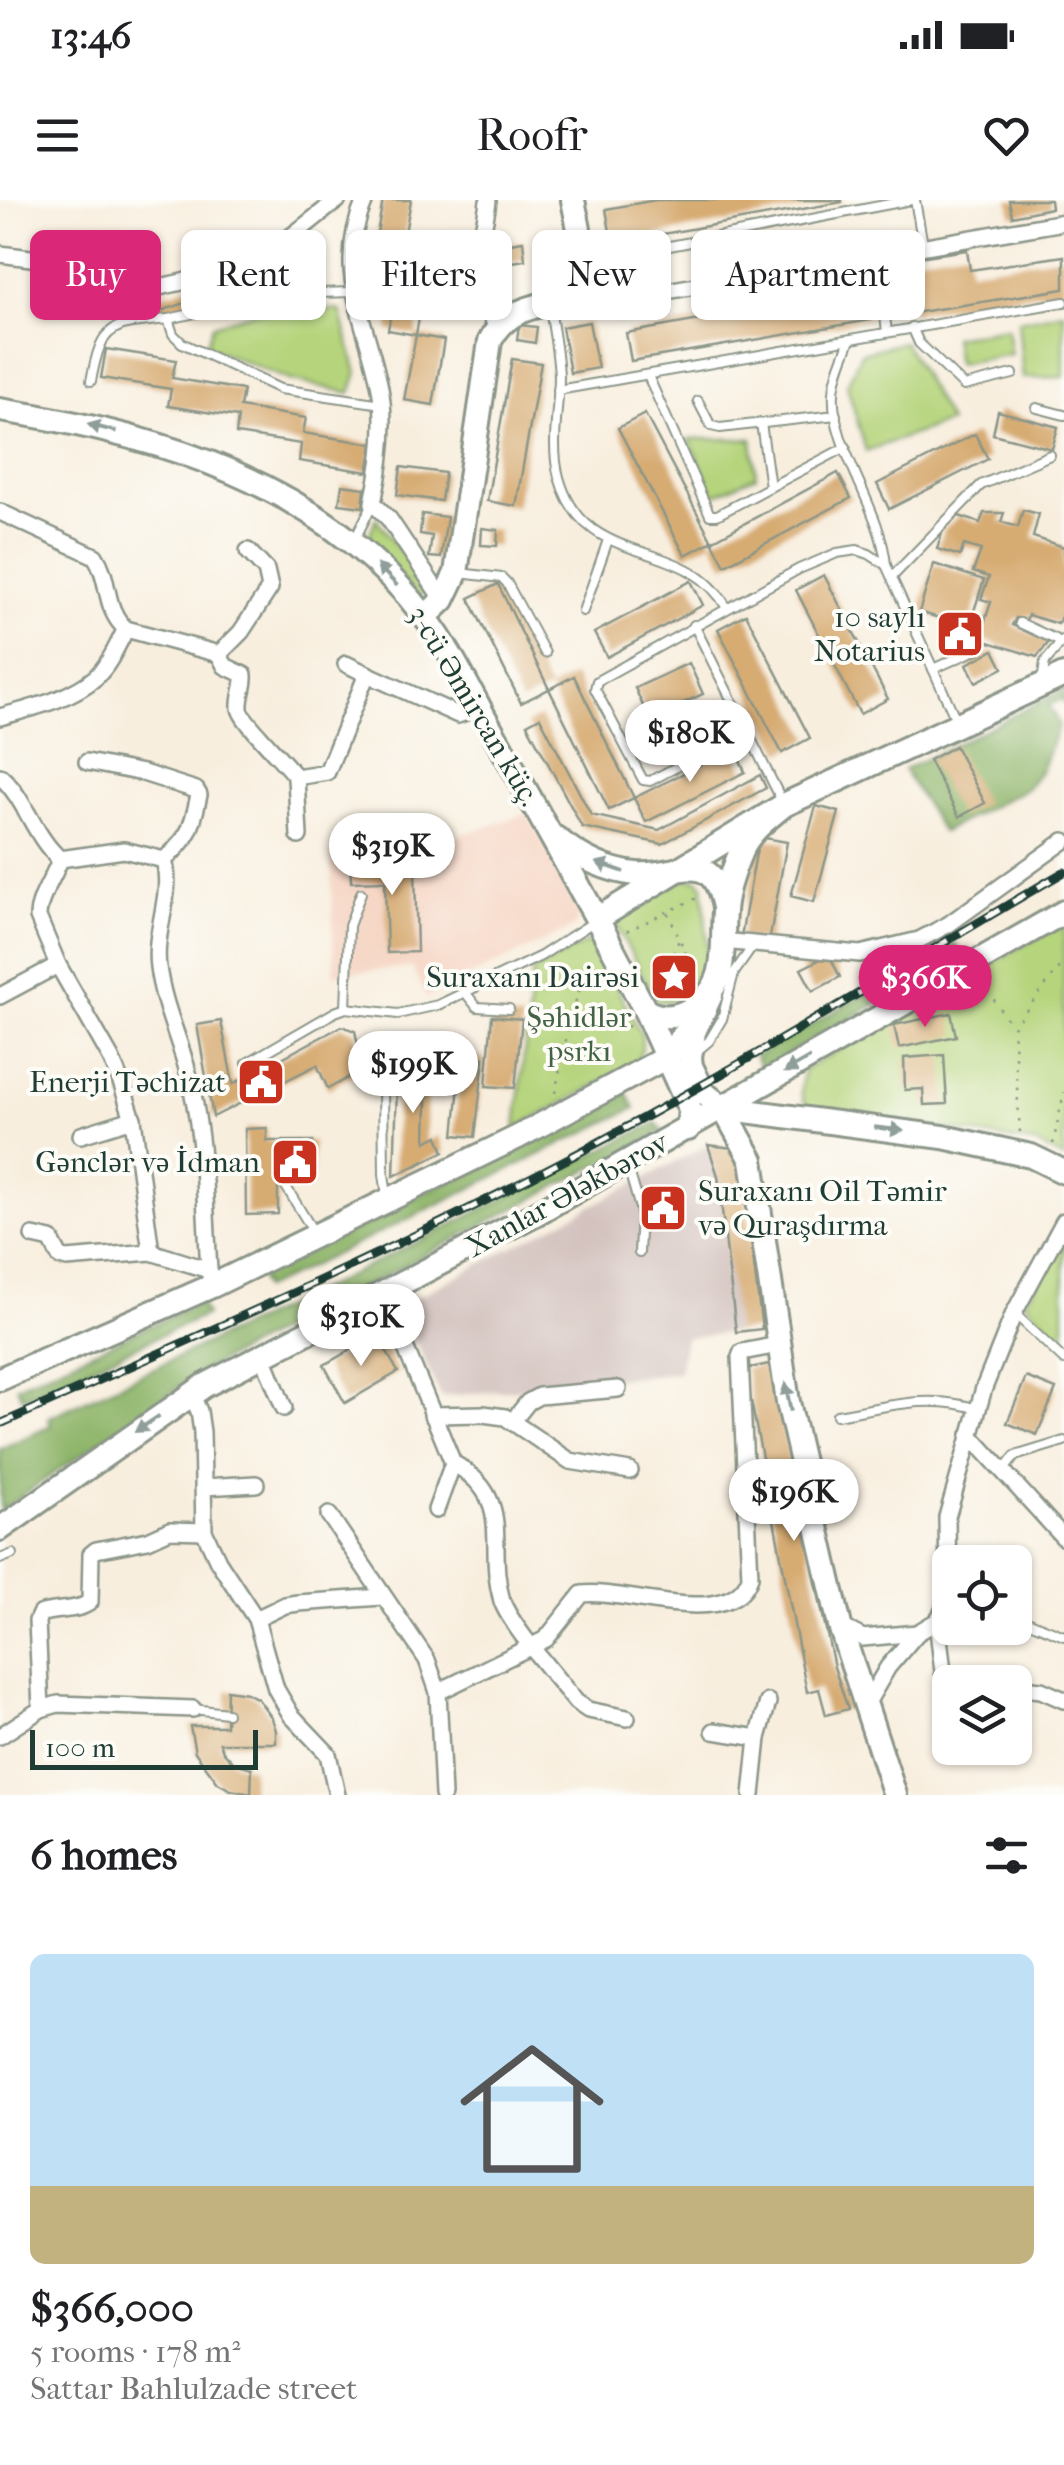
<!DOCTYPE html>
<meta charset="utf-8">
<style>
body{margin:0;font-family:"IM FELL French Canon",serif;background:#f6f6f6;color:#202124;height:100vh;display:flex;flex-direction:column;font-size:38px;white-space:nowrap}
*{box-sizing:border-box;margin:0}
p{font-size:32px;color:#757577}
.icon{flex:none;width:55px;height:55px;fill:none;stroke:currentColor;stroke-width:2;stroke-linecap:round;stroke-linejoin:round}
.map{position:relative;height:1595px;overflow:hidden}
.sheet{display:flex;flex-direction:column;background:#fff;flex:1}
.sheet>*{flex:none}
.banner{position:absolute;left:30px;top:30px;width:1005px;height:90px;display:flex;gap:20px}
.controls{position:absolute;left:932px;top:1345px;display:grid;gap:20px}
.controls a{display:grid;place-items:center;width:100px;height:100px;border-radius:15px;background:#fff;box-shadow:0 2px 8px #0004;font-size:50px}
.scale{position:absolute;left:30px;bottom:25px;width:228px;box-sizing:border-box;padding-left:10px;border:5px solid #1f3d34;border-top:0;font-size:28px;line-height:35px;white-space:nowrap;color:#1f3d34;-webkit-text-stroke:8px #fdfcf7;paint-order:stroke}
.price{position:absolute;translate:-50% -85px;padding:0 22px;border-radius:35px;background:#fff;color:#222;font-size:32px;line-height:65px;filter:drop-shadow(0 2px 5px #0008)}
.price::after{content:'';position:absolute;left:50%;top:60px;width:30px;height:22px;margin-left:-15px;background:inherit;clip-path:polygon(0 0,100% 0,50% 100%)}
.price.current{background:#db2777;color:#fff}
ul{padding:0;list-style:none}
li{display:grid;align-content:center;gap:20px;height:530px;padding:0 30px}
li+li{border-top:2px solid #e0e0e0}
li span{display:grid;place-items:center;height:310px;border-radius:15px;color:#555}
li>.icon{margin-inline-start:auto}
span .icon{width:180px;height:180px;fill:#fffc;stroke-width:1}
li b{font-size:42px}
h2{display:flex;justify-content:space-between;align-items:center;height:120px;padding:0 30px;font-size:42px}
.pill{padding:0 35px;border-radius:15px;background:#fff;box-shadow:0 2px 8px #0004;font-size:35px;line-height:90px}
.pill.current{background:#db2777;color:#fff}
.status{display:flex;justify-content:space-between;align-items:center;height:70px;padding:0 50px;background:#fff;direction:ltr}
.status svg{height:28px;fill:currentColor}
header{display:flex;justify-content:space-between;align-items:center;height:130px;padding:0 30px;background:#fff;font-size:45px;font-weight:600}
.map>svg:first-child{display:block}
.built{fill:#f5d3c1}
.industrial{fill:#d1c0bc}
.green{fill:#b5d47c;stroke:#6a8858;stroke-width:2.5}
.forest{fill:#90b66c;stroke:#587a50;stroke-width:2.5}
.building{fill:#d7ac73}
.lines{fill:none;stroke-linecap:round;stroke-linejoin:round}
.lane-casing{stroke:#8c9689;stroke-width:12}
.street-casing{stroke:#8c9689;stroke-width:20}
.secondary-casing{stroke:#8c9689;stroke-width:28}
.path{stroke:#8c9689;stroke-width:2.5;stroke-dasharray:2.5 8;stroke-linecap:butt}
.lane{stroke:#fff;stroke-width:8}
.street{stroke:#fff;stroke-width:15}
.secondary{stroke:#fff;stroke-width:22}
.rail-casing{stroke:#1f3d34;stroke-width:9}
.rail{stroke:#fdfcf7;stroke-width:5;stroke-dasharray:15;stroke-linecap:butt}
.oneway{fill:#8f9e9a}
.labels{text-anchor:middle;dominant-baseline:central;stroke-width:8;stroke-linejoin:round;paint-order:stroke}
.poi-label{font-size:30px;fill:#1f3d34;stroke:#fdfcf7;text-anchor:end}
.street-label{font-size:30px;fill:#1f3d34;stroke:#fdfcf7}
.park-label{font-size:30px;fill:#446346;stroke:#fdfcf7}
</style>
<div class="status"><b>13:46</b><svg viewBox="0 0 49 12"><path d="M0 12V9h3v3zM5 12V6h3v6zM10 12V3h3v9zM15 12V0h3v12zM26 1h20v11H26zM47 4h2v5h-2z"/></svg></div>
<header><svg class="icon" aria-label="menu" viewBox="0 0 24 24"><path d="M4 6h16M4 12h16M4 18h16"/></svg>Roofr<svg class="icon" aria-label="heart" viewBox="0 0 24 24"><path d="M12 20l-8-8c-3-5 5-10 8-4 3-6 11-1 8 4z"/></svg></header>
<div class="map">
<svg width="1064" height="1595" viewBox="0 0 1064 1595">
<rect width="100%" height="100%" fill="#fdfcf7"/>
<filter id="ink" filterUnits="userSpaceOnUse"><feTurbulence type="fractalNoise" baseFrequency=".01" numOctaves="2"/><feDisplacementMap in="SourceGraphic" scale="20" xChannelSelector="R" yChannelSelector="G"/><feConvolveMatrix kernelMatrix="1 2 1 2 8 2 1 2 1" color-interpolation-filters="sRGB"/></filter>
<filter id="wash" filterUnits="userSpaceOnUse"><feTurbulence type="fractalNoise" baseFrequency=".0048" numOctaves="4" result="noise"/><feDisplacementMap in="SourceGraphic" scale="40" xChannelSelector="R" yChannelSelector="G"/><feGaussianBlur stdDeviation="2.25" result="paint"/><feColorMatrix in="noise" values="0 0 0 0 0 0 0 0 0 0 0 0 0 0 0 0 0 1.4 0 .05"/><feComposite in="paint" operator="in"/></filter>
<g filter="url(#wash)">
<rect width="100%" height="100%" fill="#f8eede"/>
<polygon class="built" points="527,614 579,704 580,714 574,727 426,797 412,767 334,774 331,654 422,647"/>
<polygon class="industrial" points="708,945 718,976 736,1132 685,1138 679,1172 441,1197 400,1106"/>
<g class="green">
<polygon points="340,110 357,173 350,193 290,180 206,146 213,125 255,112"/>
<polygon points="1064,112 1064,177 1023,178 1018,121"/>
<polygon points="1007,128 1011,154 957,164 953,137"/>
<polygon points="904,142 949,222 866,251 847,185 861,153"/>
<polygon points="689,239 752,239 756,276 714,295"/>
<polygon points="376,318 429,390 418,397 367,341"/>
<path d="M685 678 698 680 703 685 709 770C702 786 679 801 661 802L655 799 615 723 617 718Z"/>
<path d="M1064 722V959L1037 944 808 906C798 896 801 883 804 870Z"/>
<polygon points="592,740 642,836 642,849 635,864 516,928 533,771"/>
<polygon points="1064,1041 1064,1141 1025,1102"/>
</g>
<g class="forest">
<polygon points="1064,490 1064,502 1062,499 1049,505 1059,525 1041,570 1027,588 942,632 904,570"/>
<polygon points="955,743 962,755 762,869 755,856"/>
<polygon points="626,892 635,908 264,1089 258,1074"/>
<polygon points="656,923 663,931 204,1170 1,1310 0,1249 51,1226 48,1218 308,1096"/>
<polygon points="200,1103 206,1115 22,1198 17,1186"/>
</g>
<g id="blocks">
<g class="building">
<polygon points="383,0 411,0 400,60 428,65 416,135 388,130 400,60 373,55"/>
<polygon points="656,0 842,0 842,2 612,43 606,9"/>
<polygon points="1009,0 1050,0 1051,8 1012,16"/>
<polygon points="523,41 525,60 494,65 491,46"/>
<polygon points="298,50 303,64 146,116 142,102"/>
<polygon points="967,50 970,70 1064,56 1064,89 913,113 905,59"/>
<polygon points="657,62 660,86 627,90 624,66"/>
<polygon points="863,71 871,120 631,161 626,133 825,98 822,79"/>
<polygon points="589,122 598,168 570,173 562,127"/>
<polygon points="519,125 537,127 535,143 517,140"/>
<polygon points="416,135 444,140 433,205 404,200"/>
<polygon points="106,149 176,160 172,178 243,190 240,207 306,218 303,233 373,244 368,272 299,261 301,244 236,234 238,217 168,206 171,189 101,178"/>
<polygon points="512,159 541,163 516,306 487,301"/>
<polygon points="998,211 1058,227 1052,249 993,234"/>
<polygon points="645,214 712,341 685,355 618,228"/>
<polygon points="975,234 988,259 889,309 877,284"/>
<polygon points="401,267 445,273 441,301 397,295"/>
<polygon points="838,273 851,298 725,365 712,341"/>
<polygon points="342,285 365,288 363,307 339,304"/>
<polygon points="1023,310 1039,314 1033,337 1064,347 1064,409 1058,424 1028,415 1026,421 1016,418 1012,425 1049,442 1037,457 979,439 991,402 981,399 989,377 973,372 981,350 964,345 960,356 937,349 943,330 959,316 980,323 984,313 1004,313 1001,322 1018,327"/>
<polygon points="422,314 447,317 441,358 429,357 432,336 420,334"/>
<polygon points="482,328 498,330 497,346 481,345"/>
<polygon points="934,364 984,380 963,445 943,438 949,421 919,412"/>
<polygon points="824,375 888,499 860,514 796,390"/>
<polygon points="691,381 703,405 607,457 594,433"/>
<polygon points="498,384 549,489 574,476 634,598 609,610 549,489 521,503 469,398"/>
<polygon points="746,414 810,538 782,553 718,429"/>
<polygon points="994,450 1003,468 976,482 967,464"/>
<polygon points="689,463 703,494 649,519 635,488"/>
<polygon points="540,517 591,615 659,630 760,575 766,588 662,644 582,627 527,524"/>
<polygon points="955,546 985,603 959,617 929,560"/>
<polygon points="734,548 745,572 646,622 634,598"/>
<polygon points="816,606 839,612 814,702 791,696"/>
<polygon points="759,637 787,642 769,742 741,737"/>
<polygon points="394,654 395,669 415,669 417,752 387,753 385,681 351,682 350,656"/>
<polygon points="829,755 840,777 813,791 801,769"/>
<polygon points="951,813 956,836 899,848 894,825"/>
<polygon points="492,816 522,819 515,888 486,886"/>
<polygon points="221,821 233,884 342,826 355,831 363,869 328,889 317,865 213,917 197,825"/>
<polygon points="944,855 947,904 924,905 923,889 905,890 904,858"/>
<polygon points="462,856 484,858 475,937 454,935"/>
<polygon points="398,858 428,858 426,942 438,936 444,952 394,976"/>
<polygon points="267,928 267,941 313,941 313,974 278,975 278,1014 246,1015 245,929"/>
<polygon points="708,945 733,948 742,967 762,1129 736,1132 718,976"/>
<polygon points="377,1135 398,1172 345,1203 324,1165"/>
<polygon points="769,1164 834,1467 848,1509 826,1515 819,1489 807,1492 745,1169"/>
<polygon points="1026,1177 1056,1189 1037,1235 1007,1223"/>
<polygon points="227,1490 247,1493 258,1499 272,1518 276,1531 276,1543 220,1543 223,1551 234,1563 252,1568 251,1594 231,1590 218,1583 195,1552 190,1526 226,1526"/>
</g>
</g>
</g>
<g filter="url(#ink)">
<use href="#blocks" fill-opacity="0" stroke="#8c9689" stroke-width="2.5"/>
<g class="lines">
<g class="lane-casing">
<g id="lane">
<polyline points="915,0 923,45"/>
<polyline points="876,54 887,131"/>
<polyline points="586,62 911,0"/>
<polyline points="123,89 131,123 168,119 284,94 353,92"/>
<path d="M550 107C553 130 558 153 559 176 559 208 550 245 559 277 585 373 684 332 727 408"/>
<polyline points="168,119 173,134 182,143 280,189 382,204"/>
<polyline points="912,127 919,143 964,186 1013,174"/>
<path d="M850 140C844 156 835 175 834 193 830 245 881 307 886 365"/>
<polyline points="648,176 710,315 717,315 846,247"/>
<path d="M91 181C97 153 99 128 131 123"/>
<polyline points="558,190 1064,102"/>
<polyline points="698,201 711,226 720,228 836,215"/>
<polyline points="1037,208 1064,215"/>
<polyline points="761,223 770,287"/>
<polyline points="355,339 373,303"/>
<polyline points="459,373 502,378 507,383 545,453"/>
<polyline points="892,377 981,285 1050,255"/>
<polyline points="583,411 608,340"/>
<polyline points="1020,423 1061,442"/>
<polyline points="694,425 782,601"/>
<polyline points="933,469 980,448"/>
<polyline points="1042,482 1045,462 1064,439"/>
<polyline points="746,530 650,581 643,580 595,489 597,481 799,369 837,353 857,350 869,354 886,365 957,522"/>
<polyline points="464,791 477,807 509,809"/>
<polyline points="346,808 349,726 361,693"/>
<polyline points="697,851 709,841 722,819 734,773 753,746"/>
<polyline points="247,863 335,812 346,808 398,814 438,805 541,756 595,721"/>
<polyline points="383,886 384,974 387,996"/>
<polyline points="628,967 641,1012 639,1053"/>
<polyline points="285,985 313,1031"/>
<polyline points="1014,1113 1064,1160"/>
<path d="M837 1215C885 1207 930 1193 977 1209"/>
<polyline points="1004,1270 1015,1256 1064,1241"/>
<polyline points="0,1359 13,1354"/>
<polyline points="1015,1416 1064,1436"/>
<polyline points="193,1509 227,1513"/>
</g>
</g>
<g class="street-casing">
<g id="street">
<path d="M365 0C334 71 366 119 380 188 387 225 381 267 373 303L389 319 443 400"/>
<path d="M488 1C481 63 457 64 497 126"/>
<path d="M0 54 92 66C105 71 107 87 121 89 156 94 247 66 276 47 298 33 317 15 338 0"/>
<polyline points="578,97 638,96 1064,22"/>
<path d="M0 312 95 356C111 380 103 409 126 429L219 454 225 466 244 475C245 487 239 496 240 508 240 519 286 563 296 577L327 572 367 474 458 515 479 507"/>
<polyline points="219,454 241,432 270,388 266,370 248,351"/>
<polyline points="346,464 367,474"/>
<path d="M0 517C31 508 71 499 96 477 110 464 117 445 126 429"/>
<path d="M87 562 143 573 196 590 199 595C192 628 190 637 164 660"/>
<path d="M0 576C26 599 34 637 60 659L124 650 164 660C174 695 153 731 158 767 163 807 183 846 191 885 205 947 205 1007 209 1070L212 1086"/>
<polyline points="296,577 299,636"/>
<path d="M60 659C54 678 38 698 38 717L58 765 111 858 122 885 133 919 151 1052"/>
<polyline points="722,741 860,754 919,740 949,724 1064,641"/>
<polyline points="0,796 58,765"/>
<polyline points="81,935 133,919"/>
<polyline points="33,1036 51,1040 60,1057 67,1059 151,1052 209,1070"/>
<path d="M383 1093 453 1263C517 1300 485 1343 502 1401 510 1425 558 1479 576 1502L588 1510 627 1518"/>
<polyline points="262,1154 284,1208"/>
<polyline points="191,1194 199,1211 202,1232 204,1331 218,1361 256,1419 276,1489 291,1515 328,1554 337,1595"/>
<polyline points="432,1215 483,1214 505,1217 570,1261 630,1271"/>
<polyline points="512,1222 528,1202 539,1196 618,1189"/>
<polyline points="970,1235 1064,1338"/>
<polyline points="204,1287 256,1284"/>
<polyline points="436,1310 453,1263"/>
<polyline points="329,1315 427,1460 438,1492 443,1595"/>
<polyline points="256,1419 285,1405 298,1403 382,1397"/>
<polyline points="937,1421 943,1472 951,1478 986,1482"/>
<polyline points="840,1426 863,1438 917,1433 888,1467 864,1508"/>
<polyline points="917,1433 937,1421 943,1411 948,1388 947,1317 984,1188 1014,1113 1064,1021"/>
<polyline points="1015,1487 1041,1490 1064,1500"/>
<path d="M438 1492 546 1439 582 1394C625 1388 731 1432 750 1377L740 1157 742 1152 778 1145"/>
<path d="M41 1509 37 1421 40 1414C56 1408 77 1412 90 1402L91 1354 96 1350 148 1340 170 1330 204 1331"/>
<polyline points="714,1531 758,1538"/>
<polyline points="0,1536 41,1509 58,1504 193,1509"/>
<polyline points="752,1595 758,1538 768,1502"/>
</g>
</g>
<g class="secondary-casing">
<g id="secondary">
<path d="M0 210C157 234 324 284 424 416 449 448 467 485 486 520 524 586 560 653 597 719"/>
<path d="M425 417 443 400 456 373 490 141C507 106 543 105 578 97 590 65 579 32 573 0"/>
<path d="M784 605C767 619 750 631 741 651 733 670 725 691 724 712 722 732 725 755 719 775 710 804 672 828 645 810L597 719 784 605 1064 475"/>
<path d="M556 638C579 657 607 671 636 674 677 678 711 644 724 707"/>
<polyline points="711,795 694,832 690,857 691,866 704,893 723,908 752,960 788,1202 840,1426 895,1595"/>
<polyline points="645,810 690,910 688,929"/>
<polyline points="723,908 943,937 1031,956 1064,972"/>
<polyline points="0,1179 212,1086 518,937 665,858 692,825"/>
<polyline points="0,1329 204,1186 537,1013 1064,712"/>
</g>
</g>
<g class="path">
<polyline points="668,713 697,779"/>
<polyline points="627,731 701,696"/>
<polyline points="982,782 1011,825"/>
<polyline points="657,792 679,740"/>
<polyline points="572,812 592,753"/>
<polyline points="555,893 571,815 632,827"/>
<polyline points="1020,932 1013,827 1064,762"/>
<polyline points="1053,944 1064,892"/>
</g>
<use href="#lane" class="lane"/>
<use href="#street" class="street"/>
<use href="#secondary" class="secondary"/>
<g class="rail-casing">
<path id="rail" d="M0 1224C179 1145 359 1066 534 976 715 884 888 774 1064 672"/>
</g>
<use href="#rail" class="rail"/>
</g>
<defs><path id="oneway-solid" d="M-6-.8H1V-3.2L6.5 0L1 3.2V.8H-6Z" transform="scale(2.5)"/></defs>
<g class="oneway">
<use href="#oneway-solid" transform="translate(102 228) rotate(-166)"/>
<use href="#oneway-solid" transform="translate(387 375) rotate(-134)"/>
<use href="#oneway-solid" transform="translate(610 667) rotate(-161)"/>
<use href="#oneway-solid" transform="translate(797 865) rotate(150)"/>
<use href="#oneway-solid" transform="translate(889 929) rotate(7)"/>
<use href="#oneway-solid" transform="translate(788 1197) rotate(-101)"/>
<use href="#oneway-solid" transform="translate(147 1224) rotate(146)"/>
</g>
</g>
<defs>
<g id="civic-square" transform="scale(2.5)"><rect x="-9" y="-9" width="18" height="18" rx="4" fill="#c8321e" stroke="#fdfcf7"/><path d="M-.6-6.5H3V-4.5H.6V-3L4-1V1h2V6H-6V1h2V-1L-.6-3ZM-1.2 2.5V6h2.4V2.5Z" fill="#fff"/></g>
<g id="sight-square" transform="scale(2.5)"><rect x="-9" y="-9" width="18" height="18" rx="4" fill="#c8321e" stroke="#fdfcf7"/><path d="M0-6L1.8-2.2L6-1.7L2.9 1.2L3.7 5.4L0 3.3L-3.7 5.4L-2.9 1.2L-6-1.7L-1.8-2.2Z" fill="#fff"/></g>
</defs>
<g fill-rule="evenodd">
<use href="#civic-square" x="960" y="434"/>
<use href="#sight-square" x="674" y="777"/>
<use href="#civic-square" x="261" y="882"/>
<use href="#civic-square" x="295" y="962"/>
<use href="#civic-square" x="663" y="1008"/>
</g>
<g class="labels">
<g class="poi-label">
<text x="925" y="417">10 saylı<tspan x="925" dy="34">Notarius</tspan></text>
<text x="639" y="777">Suraxanı Dairəsi</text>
<text x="226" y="882">Enerji Təchizat</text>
<text x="260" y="962">Gənclər və İdman</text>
<text x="698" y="991" text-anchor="start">Suraxanı Oil Təmir<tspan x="698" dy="34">və Quraşdırma</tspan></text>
</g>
<g class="street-label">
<text transform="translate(474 506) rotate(59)">3-cü Əmircan küç.</text>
<text transform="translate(567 995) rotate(-29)">Xanlar Ələkbərov</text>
</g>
<g class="park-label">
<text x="579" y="817">Şəhidlər<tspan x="579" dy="34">psrkı</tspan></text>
</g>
</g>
</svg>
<div class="controls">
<a><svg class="icon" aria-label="locate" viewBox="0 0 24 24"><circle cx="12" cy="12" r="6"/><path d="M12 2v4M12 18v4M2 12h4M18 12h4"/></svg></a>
<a><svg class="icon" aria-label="layers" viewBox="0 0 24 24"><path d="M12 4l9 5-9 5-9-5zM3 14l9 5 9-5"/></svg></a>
</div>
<div class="scale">100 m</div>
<b class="price" style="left:690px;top:585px">$180K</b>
<b class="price" style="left:392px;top:698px">$319K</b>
<b class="price current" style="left:925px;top:830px">$366K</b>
<b class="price" style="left:413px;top:916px">$199K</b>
<b class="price" style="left:361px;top:1169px">$310K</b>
<b class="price" style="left:794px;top:1344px">$196K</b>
<div class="banner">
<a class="pill current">Buy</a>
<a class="pill">Rent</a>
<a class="pill">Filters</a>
<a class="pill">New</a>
<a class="pill">Apartment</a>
</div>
</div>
<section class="sheet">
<h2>6 homes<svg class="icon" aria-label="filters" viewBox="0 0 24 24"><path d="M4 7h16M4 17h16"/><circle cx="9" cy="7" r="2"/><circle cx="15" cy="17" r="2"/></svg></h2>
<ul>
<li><span style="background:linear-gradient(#bfe0f5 75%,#c2b280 0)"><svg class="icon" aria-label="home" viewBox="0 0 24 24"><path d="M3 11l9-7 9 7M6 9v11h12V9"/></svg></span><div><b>$366,000</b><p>5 rooms · 178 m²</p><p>Sattar Bahlulzade street</p></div></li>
</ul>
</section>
